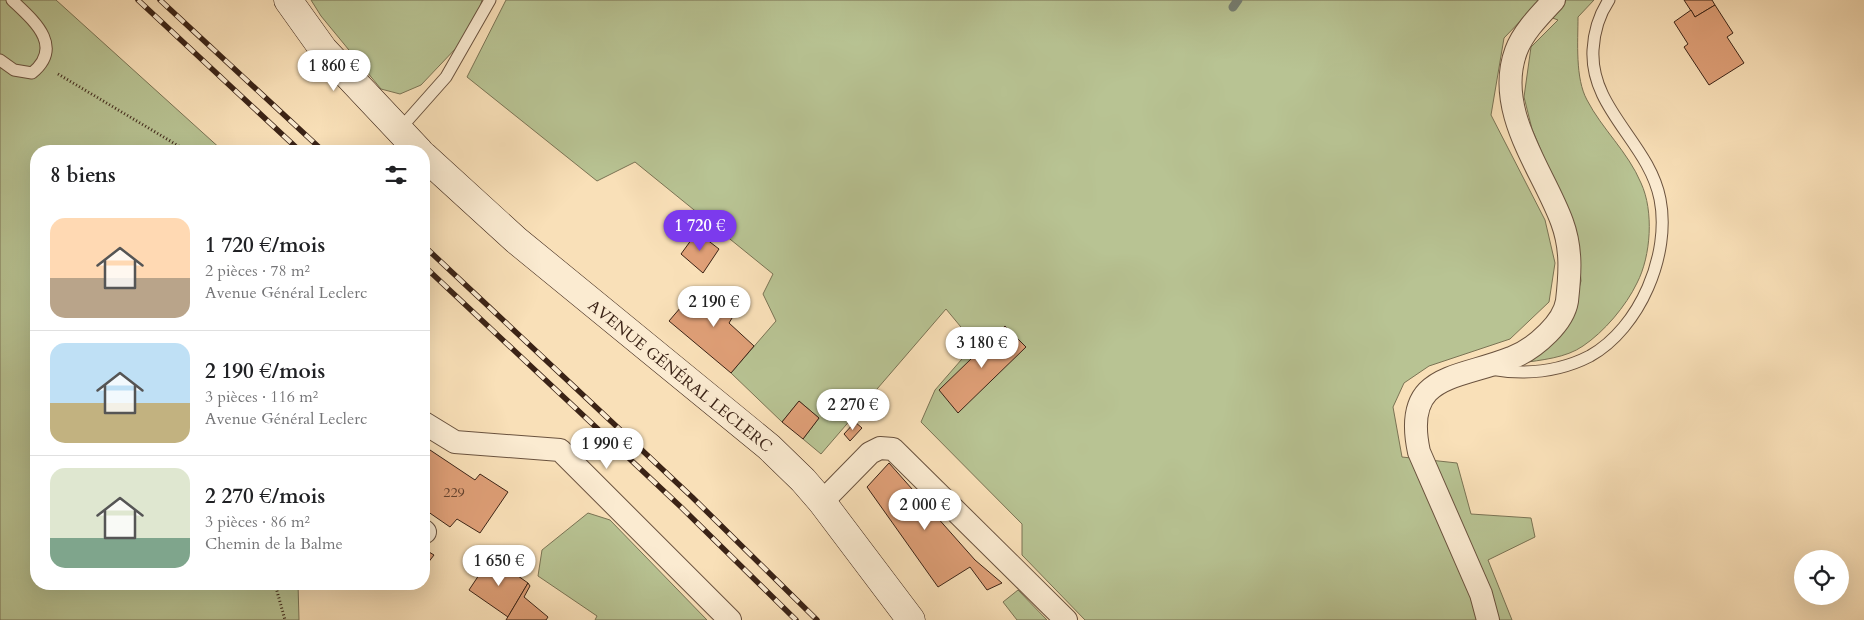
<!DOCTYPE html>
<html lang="fr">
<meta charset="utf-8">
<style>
body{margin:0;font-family:Cardo,serif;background:#f6f6f6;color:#202124;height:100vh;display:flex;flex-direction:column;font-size:19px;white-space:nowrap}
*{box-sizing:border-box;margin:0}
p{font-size:16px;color:#757577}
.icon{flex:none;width:28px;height:28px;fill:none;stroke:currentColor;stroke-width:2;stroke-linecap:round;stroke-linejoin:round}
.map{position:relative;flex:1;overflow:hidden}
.details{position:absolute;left:30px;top:145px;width:400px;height:445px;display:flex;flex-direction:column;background:#fff;border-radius:20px;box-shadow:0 5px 20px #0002}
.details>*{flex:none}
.fabs{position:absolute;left:1794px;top:550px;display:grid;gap:10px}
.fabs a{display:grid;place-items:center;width:55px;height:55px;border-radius:50%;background:#fff;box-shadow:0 5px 20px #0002;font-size:25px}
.price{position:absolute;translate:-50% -42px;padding:0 11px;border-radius:18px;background:#fff;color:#222;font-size:16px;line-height:32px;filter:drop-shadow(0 1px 2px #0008)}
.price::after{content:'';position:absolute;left:50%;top:30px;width:15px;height:11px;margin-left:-8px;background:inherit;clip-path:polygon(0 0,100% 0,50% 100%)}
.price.on{background:#7c3aed;color:#fff}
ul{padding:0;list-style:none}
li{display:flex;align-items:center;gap:15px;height:125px;padding:0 20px}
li+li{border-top:1px solid #e0e0e0}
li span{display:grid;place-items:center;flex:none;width:140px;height:100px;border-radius:15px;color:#555}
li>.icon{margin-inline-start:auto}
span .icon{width:60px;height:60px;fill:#fffc;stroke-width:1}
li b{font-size:21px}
h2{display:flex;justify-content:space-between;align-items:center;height:60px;padding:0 20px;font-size:21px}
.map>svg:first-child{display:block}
.green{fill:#b8c393;stroke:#7a7354}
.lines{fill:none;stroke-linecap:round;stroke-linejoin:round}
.stream{stroke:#767f73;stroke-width:9}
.building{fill:#df9f77;stroke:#3b2316}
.lane-casing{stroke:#6a523e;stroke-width:13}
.street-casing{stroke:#6a523e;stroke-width:24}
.secondary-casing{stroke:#3b2316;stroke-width:29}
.path{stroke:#3b2316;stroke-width:3;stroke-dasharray:1 2.5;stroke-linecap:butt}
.lane{stroke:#fbebd1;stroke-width:11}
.street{stroke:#fbebd1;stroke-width:22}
.secondary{stroke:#fbebd1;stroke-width:28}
.rail-casing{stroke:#3b2316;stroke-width:5.5}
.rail{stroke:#fbebd1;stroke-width:4;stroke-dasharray:11;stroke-linecap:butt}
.labels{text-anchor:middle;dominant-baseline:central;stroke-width:4;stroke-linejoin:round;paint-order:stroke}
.number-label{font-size:14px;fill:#64422e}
.street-label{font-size:16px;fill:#3b2316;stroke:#fbebd1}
</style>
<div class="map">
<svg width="1864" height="620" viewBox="0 0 1864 620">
<rect width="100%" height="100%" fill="#f9e0b8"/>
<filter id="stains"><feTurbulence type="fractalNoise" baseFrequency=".004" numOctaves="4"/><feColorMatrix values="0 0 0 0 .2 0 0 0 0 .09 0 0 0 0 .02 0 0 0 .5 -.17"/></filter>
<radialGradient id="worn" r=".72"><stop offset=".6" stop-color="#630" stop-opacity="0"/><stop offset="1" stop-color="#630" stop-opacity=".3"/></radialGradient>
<g class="green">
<polygon points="0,0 56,0 223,151 36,151 36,584 298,584 299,620 0,620"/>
<polygon points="311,0 482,0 479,10 458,46 421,85 400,94 381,89 321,16"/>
<path d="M506 0H1594L1578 17C1578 42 1575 78 1587 100 1602 129 1628 152 1641 183 1654 211 1651 256 1637 283 1626 306 1604 332 1583 346 1566 358 1541 360 1521 363L1573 309 1581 281 1577 236 1532 129 1524 97 1531 47 1558 20 1531 10 1504 38 1491 115 1545 220 1555 263 1549 302 1510 339 1429 366 1404 383 1393 407 1402 457 1457 463 1471 514 1531 518 1535 537 1488 560 1512 620H1085L1022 555V524L921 422 935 390 975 344 946 309 821 454 803 439 819 418 799 401 782 422 731 373 776 321 763 294 773 274 635 162 597 181 467 77Z"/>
<polygon points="588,513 610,520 707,620 595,620 597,616 538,576 542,550"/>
<polygon points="1018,590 1047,620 1017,620 1003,602"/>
</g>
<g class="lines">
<polyline class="stream" points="1233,7 1238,0"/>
</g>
<g class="building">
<polygon points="1684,0 1712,0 1715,5 1695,17"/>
<polygon points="1715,5 1733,33 1727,37 1744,63 1709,85 1684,47 1688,44 1674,22 1691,10 1695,17"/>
<polygon points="697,232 719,249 703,273 681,254"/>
<polygon points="717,289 740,305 729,323 754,346 731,373 669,321 693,293 705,303"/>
<polygon points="1005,326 1026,347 958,413 939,390"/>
<polygon points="799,401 819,418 803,439 782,422"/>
<polygon points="855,422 862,428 850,441 844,434"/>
<polygon points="424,446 475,480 480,474 508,492 480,533 457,519 450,527 424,509"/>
<polygon points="889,463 975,560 1002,583 987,590 970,567 938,587 867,487"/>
<polygon points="424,549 434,555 424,568"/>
<polygon points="491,557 528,583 508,617 469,590"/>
<polygon points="528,583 530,586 524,597 548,617 546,620 506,620"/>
</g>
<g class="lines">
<g class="lane-casing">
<g id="lane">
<path d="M0 60 14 70 32 73C65 46 33 20 12 0"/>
<polyline points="399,130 446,77 490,0"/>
<path d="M1490 369C1524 375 1559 372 1590 356 1640 328 1671 254 1660 199 1649 143 1590 109 1593 50 1594 31 1599 15 1609 0"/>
</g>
</g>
<g class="street-casing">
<g id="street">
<polyline points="424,423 455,442 560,450 730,620"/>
<polyline points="822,502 870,453 880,448 893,449 1066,620"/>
<polyline points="424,531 425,532"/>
<path d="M1488 620 1481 594 1419 452C1402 373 1456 380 1511 358 1525 353 1538 343 1548 333 1557 324 1565 313 1567 301 1570 274 1572 249 1562 222 1543 170 1494 111 1516 51 1523 32 1540 15 1554 0"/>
</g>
</g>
<g class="secondary-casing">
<g id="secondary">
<polyline points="288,0 323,49 419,151"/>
<polyline points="424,156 516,240 769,447 803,480 822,502 911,620"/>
</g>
</g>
<g class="path">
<polyline points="58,74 187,151"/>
<polyline points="275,584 285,620"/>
</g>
<use href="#lane" class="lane"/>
<use href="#street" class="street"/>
<use href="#secondary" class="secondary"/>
<g class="rail-casing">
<g id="rail">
<polyline points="138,0 300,151"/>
<polyline points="160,0 323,151"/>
<polyline points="424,246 692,497 817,620"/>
<polyline points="424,266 682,508 796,620"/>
</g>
</g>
<use href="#rail" class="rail"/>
</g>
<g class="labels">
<g class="number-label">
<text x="454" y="492">229</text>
</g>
<g class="street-label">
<text transform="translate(680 376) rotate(39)">AVENUE GÉNÉRAL LECLERC</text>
</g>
</g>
<rect width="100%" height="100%" filter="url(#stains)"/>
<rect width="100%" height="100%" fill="url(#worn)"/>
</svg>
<div class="fabs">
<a><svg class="icon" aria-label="locate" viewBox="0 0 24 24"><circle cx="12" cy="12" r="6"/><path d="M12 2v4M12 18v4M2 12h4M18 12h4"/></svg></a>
</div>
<b class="price" style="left:334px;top:92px">1 860 €</b>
<b class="price on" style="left:700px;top:252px">1 720 €</b>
<b class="price" style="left:714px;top:328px">2 190 €</b>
<b class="price" style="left:982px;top:369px">3 180 €</b>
<b class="price" style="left:853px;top:431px">2 270 €</b>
<b class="price" style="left:607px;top:470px">1 990 €</b>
<b class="price" style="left:925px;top:531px">2 000 €</b>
<b class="price" style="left:499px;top:587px">1 650 €</b>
<section class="details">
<h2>8 biens<svg class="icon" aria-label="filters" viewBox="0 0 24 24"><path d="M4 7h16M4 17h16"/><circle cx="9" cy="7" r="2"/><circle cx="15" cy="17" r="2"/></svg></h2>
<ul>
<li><span style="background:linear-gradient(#ffd9b3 60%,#b9a48a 0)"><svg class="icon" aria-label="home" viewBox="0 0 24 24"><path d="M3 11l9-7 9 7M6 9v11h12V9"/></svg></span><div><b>1 720 €/mois</b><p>2 pièces · 78 m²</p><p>Avenue Général Leclerc</p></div></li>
<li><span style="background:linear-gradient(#bfe0f5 60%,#c2b280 0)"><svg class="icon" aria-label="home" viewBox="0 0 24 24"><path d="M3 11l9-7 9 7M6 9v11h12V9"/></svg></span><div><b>2 190 €/mois</b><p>3 pièces · 116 m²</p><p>Avenue Général Leclerc</p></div></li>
<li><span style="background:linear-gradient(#dfe7d0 70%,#7fa58c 0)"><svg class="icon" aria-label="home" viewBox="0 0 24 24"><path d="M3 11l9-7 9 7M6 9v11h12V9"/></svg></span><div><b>2 270 €/mois</b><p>3 pièces · 86 m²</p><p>Chemin de la Balme</p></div></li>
</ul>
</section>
</div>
